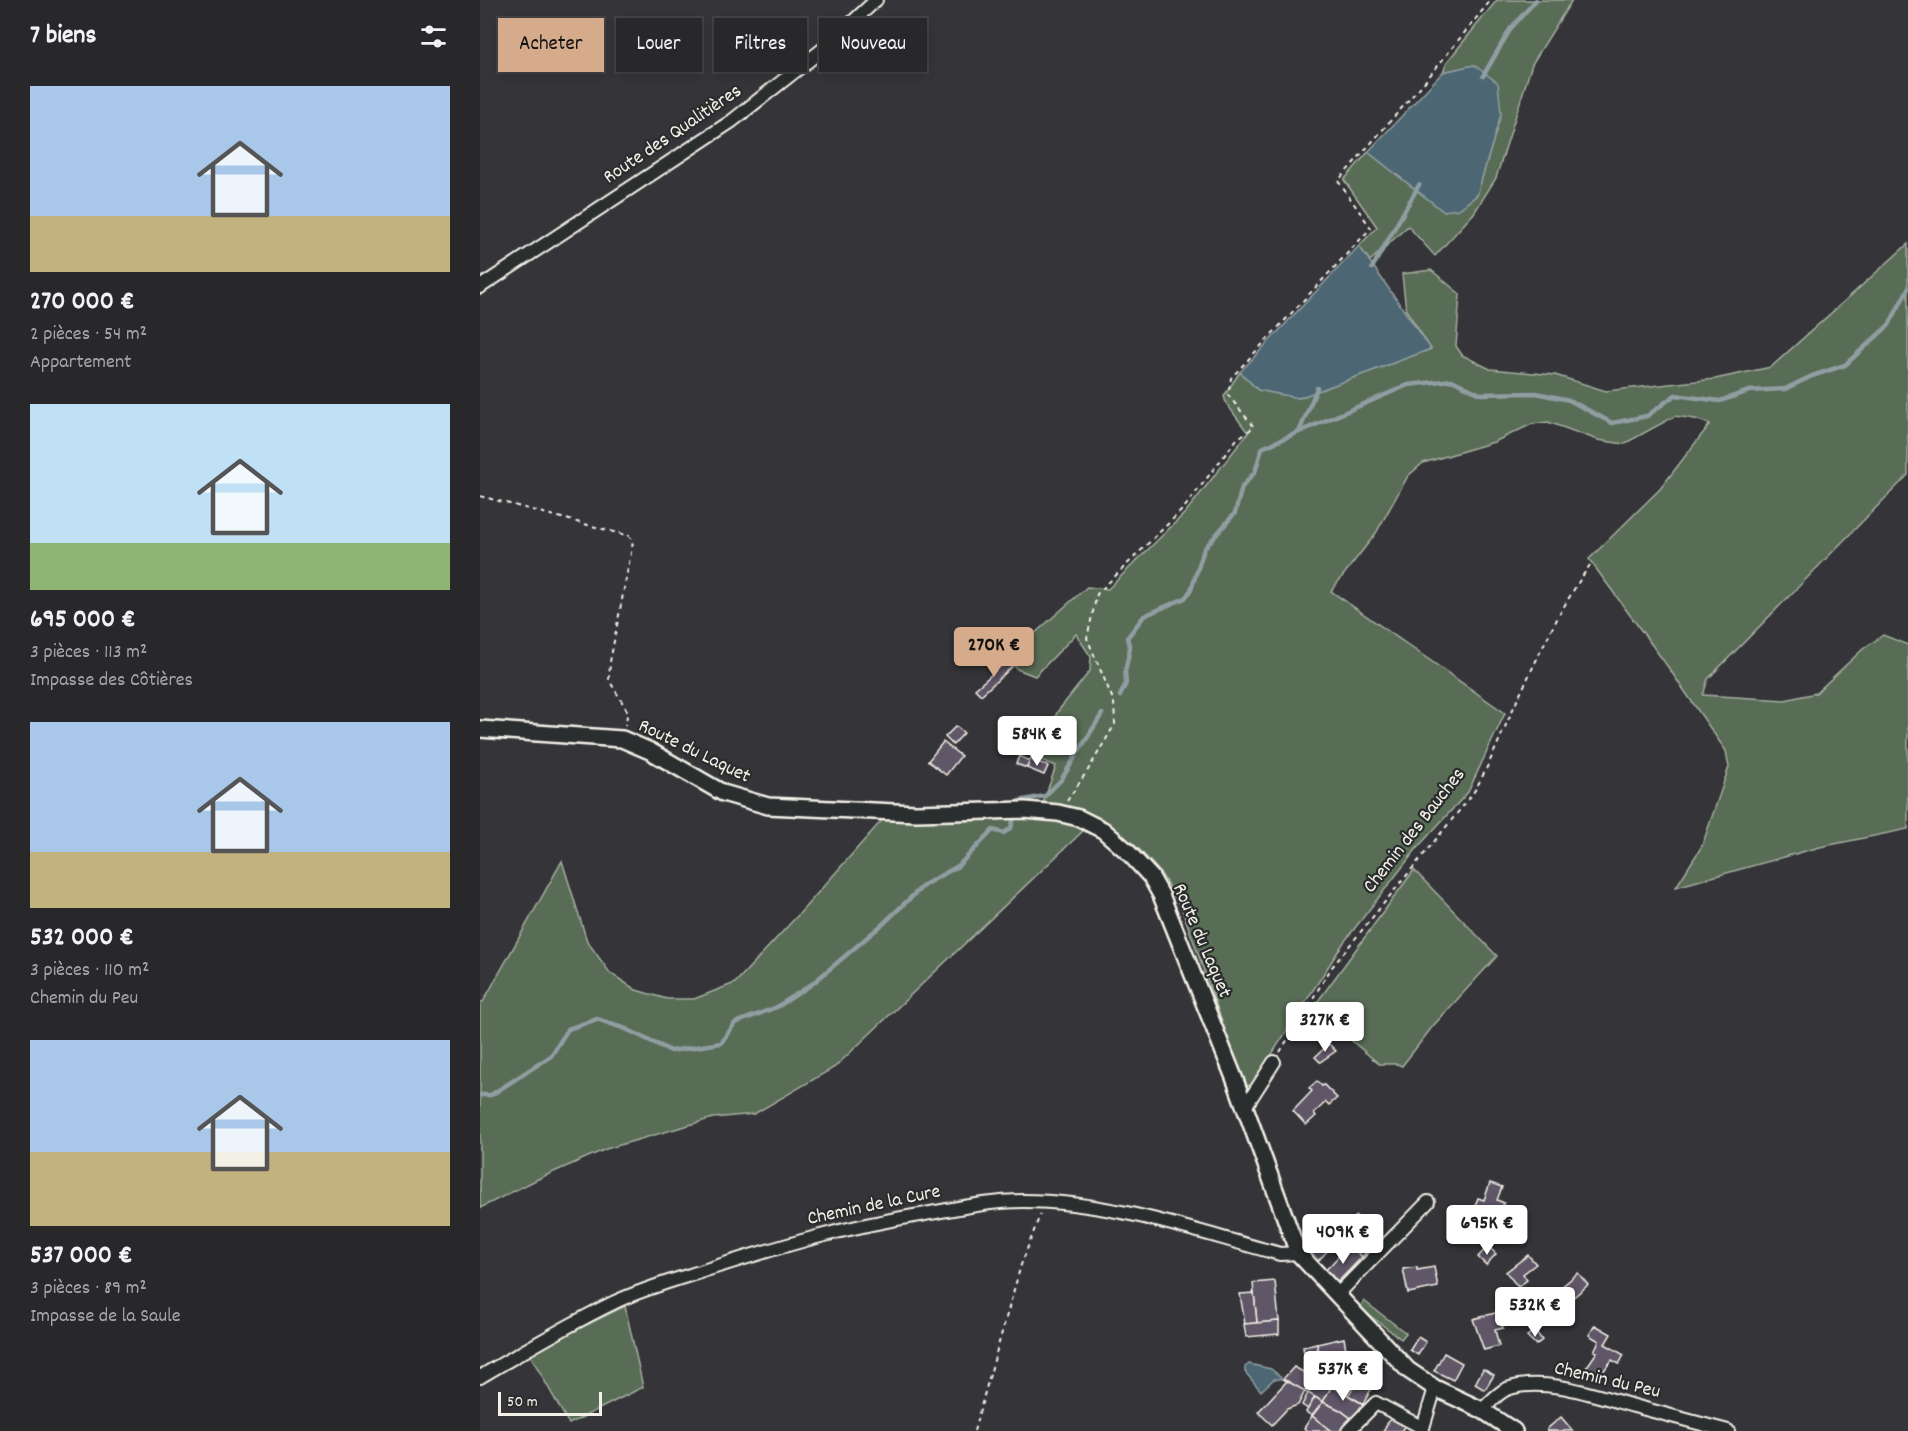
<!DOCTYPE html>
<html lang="fr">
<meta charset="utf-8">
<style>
body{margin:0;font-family:Dekko,sans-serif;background:#303033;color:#f1f3f6;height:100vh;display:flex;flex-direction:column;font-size:22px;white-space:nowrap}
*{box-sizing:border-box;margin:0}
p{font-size:20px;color:#a5a6a9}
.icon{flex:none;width:33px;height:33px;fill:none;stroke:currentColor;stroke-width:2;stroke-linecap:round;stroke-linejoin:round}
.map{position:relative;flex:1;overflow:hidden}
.side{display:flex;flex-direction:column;background:#28282b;width:480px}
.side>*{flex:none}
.guide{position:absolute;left:18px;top:18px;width:570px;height:54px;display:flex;gap:12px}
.scale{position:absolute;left:18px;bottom:15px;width:104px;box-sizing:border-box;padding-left:6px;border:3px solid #f4f1e8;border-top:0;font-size:16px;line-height:21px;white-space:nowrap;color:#f4f1e8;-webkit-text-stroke:4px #2a2d2e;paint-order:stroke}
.price{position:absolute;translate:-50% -51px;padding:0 14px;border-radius:6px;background:#fff;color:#222;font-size:20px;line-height:39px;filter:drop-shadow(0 2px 3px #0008)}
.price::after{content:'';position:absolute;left:50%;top:36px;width:18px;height:14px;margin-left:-9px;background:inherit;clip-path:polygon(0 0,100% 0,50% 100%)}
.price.selected{background:#d6ab8b;color:#111}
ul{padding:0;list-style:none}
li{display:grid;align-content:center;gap:12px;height:318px;padding:0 30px}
li span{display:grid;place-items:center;height:186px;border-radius:0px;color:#555}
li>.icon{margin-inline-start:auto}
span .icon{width:108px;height:108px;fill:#fffc;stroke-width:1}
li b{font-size:26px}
h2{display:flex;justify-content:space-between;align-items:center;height:72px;padding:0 30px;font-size:26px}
.tag{padding:0 21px;border-radius:0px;background:#28282b;box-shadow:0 3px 9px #0003,0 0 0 2px #444447;font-size:21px;line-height:54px}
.tag.selected{background:#d6ab8b;color:#111}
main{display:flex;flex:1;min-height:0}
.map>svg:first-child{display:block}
.green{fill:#586c57;stroke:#a6aea0;stroke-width:1.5}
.water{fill:#4e6673;stroke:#909ea2;stroke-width:1.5}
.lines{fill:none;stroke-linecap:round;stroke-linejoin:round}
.stream{stroke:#909ea2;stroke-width:4.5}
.building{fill:#5f5767;stroke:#f4f1e8;stroke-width:1.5}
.minor-casing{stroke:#f4f1e8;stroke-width:16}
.tertiary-casing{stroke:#f4f1e8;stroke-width:20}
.path{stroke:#f4f1e8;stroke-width:2;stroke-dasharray:4.5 4.5;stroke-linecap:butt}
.minor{stroke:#2a2d2e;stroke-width:12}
.tertiary{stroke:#2a2d2e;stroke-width:15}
.labels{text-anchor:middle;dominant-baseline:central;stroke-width:4.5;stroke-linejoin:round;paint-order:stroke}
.street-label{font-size:20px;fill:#f4f1e8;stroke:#2a2d2e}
</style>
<main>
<section class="side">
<h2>7 biens<svg class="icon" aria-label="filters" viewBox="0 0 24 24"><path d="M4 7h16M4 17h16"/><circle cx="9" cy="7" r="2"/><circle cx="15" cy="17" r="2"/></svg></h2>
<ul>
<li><span style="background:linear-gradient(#a9c7e8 70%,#c2b280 0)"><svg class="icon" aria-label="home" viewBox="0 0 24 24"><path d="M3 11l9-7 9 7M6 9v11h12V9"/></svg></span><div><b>270 000 €</b><p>2 pièces · 54 m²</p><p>Appartement</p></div></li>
<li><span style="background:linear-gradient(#bfe0f5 75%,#8fb573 0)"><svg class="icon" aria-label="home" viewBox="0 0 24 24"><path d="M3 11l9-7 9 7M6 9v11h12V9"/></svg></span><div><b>695 000 €</b><p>3 pièces · 113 m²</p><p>Impasse des Côtières</p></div></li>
<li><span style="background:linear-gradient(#a9c7e8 70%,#c2b280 0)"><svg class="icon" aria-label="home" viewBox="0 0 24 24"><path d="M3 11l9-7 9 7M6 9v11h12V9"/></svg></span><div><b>532 000 €</b><p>3 pièces · 110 m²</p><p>Chemin du Peu</p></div></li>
<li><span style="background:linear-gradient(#a9c7e8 60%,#c2b280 0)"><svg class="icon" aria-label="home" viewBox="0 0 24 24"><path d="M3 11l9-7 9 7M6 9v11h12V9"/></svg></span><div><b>537 000 €</b><p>3 pièces · 89 m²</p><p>Impasse de la Saule</p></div></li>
</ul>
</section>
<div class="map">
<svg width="1428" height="1431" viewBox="0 0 1428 1431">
<rect width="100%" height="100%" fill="#353539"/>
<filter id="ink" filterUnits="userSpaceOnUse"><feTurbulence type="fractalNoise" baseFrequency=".0167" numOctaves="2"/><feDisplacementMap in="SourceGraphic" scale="12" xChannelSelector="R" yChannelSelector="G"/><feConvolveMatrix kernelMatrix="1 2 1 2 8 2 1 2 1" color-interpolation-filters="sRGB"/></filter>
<g filter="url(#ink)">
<g class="green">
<polygon points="1017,0 1092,0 1052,64 1016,178 994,213 955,256 928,226 890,261 879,246 897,227 864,180 888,152 963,211 979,208 997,195 1021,114 994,65 963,72 967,62"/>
<polygon points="1428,244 1428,475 1228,679 1223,695 1305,700 1336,693 1383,649 1403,635 1428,645 1428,829 1340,847 1196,887 1222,846 1249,767 1246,751 1188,667 1109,559 1180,489 1230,424 1215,419 1195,416 1144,444 1118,440 1068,422 1052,424 1014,442 943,463 928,476 896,533 851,591 1025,713 988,792 938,847 864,942 772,1085 765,1086 702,909 680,872 661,851 632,826 601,810 563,803 576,766 554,757 578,711 610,671 611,657 596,634 555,676 537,669 527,658 607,587 628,589 705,513 768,433 746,403 744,396 760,372 778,390 819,398 951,349 926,310 922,274 951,270 980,294 976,346 982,355 1010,369 1075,375 1126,391 1235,379 1291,367"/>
<path d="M517 817C547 818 576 817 604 830L355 1067 274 1114 233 1118 126 1149 60 1178 0 1208V1002H3L82 861 107 941 130 973 156 990 187 999H214L255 983 320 913 403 819Z"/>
<polygon points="934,870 1017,956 953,1026 922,1066 917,1064 899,1064 833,1008"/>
<polygon points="884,1301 926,1333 921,1339 880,1308"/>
<polygon points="145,1306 163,1387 89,1424 49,1353"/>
</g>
<g class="water">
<polygon points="994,65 1018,83 1021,114 997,195 979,209 963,211 888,152 963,72"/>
<polygon points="879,246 951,349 819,398 778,390 760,372"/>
<polygon points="769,1364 791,1369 803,1379 794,1379 781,1391 765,1372 765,1367"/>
</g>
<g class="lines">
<g class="stream">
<polyline points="1003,76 1031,28 1056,0"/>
<polyline points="892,268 939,185"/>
<polyline points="819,432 837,388"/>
<polyline points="640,696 646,683 645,672 650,648 647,638 664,616 705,598 711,590 724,549 755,513 762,487 775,472 782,448 928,385 972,380 1000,394 1056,393 1089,400 1132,423 1167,416 1195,395 1240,401 1269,391 1305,389 1332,376 1365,365 1409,325 1428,289"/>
<polyline points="0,1095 11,1095 71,1056 88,1029 117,1019 146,1029 191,1051 241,1043 255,1023 297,1007 332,984 404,923 444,885 478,866 513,830 524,833 531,828 539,801 565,796 581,780 622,714"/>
</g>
</g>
<g class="building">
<polygon points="527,661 532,667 501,695 495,689"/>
<polygon points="476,726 484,733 473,745 465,737"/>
<polygon points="463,742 481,756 466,775 448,761"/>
<polygon points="539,756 550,761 547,768 536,764"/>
<polygon points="550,759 568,766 564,775 547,768"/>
<polygon points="849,1044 856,1051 840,1062 835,1057"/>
<polygon points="837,1081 842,1086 844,1085 857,1098 849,1105 846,1102 834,1113 836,1116 826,1125 813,1111 832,1091 829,1088"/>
<polygon points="1010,1183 1022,1187 1017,1200 1024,1203 1019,1216 1007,1211 1001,1227 989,1222 998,1198 1004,1200"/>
<polygon points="846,1216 861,1237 836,1263 819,1244"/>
<polygon points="876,1216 898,1240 882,1257 859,1233"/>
<polygon points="869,1245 882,1257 855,1285 844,1272"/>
<polygon points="1008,1246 1016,1254 1006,1265 998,1257"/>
<polygon points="1048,1255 1056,1264 1043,1274 1047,1280 1038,1287 1026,1272"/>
<polygon points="937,1267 937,1270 954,1267 958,1287 928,1293 923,1269"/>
<polygon points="1098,1273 1108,1285 1077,1311 1067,1299"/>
<polygon points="795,1281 799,1321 777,1323 773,1283"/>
<polygon points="774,1293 777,1323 765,1324 760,1294"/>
<polygon points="1048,1305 1064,1326 1056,1332 1040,1311"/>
<polygon points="1019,1312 1023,1328 1015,1330 1019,1346 1004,1350 993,1319"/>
<polygon points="799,1321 799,1334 766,1337 764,1324"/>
<polygon points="1115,1325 1131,1334 1125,1344 1144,1355 1139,1364 1132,1360 1118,1378 1104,1371 1117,1352 1114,1351 1119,1341 1109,1335"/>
<polygon points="1055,1330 1062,1340 1056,1345 1047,1336"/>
<polygon points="938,1337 946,1342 938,1355 930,1350"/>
<polygon points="864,1338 867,1355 840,1360 837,1344"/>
<polygon points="837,1344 840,1360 826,1363 823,1347"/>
<polygon points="964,1353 982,1363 973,1380 954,1371"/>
<polygon points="867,1355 868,1360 860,1372 850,1358"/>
<polygon points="866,1363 874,1369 866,1382 874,1387 868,1395 852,1386"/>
<polygon points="814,1367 851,1387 843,1402 803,1379"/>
<polygon points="874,1369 895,1382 883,1404 868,1395 874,1387 866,1382"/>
<polygon points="1003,1369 1014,1375 1005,1390 995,1384"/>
<polygon points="807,1381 825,1391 818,1405 807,1409 792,1425 778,1412"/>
<polygon points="852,1386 883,1404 872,1419 860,1410 843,1402"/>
<polygon points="828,1393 835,1397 828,1409 822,1405"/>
<polygon points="835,1397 843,1402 832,1416 826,1412"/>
<polygon points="843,1402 860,1410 872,1419 862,1431 851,1431 832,1416"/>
<polygon points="832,1416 851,1431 828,1431 824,1428"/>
<polygon points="911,1417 926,1424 921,1431 903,1431"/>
<polygon points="1081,1417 1093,1431 1068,1431 1067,1429"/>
</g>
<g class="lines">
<g class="minor-casing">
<g id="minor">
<polyline points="0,287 252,121 347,46 396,0"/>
<polyline points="765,1107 794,1062"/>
<polyline points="857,1295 948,1202"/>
<path d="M0 1377C44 1351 89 1324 135 1302 165 1288 198 1279 229 1269 298 1247 368 1226 440 1215 474 1209 509 1201 543 1201 631 1201 717 1232 800 1254L818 1253"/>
<path d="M1002 1410C1010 1403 1017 1393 1027 1389 1064 1376 1117 1396 1154 1406 1185 1414 1217 1423 1248 1431"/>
<polyline points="868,1431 896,1403 943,1428"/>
<polyline points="942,1431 955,1388"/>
</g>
</g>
<g class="tertiary-casing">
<polyline id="tertiary" points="0,729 142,739 170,751 243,793 288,806 436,813 545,810 578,813 599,818 623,830 648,852 671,877 681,895 755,1080 818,1253 928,1370 955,1388 1002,1410 1034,1431"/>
</g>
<g class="path">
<polyline points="0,496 149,536 153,542 130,662 129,680 148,712 145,725"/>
<polyline points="587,801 608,770 635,724 634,702 607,638 617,594 704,508 757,439 774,427 748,395 751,378 891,228 858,181 947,79 1011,0"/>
<path d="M800 1052 852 967 992 795C1009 767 1020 737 1034 707 1057 659 1079 609 1110 565"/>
<polyline points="494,1431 541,1265 560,1215"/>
</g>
<use href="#minor" class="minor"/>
<use href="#tertiary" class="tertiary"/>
</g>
</g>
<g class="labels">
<g class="street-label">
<text transform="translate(193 135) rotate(-34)">Route des Qualitières</text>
<text transform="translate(214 752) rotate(26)">Route du Laquet</text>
<text transform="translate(935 831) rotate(-52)">Chemin des Bauches</text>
<text transform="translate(721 941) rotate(67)">Route du Laquet</text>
<text transform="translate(394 1206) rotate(-12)">Chemin de la Cure</text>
<text transform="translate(1127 1381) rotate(13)">Chemin du Peu</text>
</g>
</g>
</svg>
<div class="scale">50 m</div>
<b class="price selected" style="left:514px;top:678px">270K €</b>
<b class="price" style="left:557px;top:767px">584K €</b>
<b class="price" style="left:845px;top:1053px">327K €</b>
<b class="price" style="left:1007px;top:1256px">695K €</b>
<b class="price" style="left:863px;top:1265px">409K €</b>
<b class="price" style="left:1055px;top:1338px">532K €</b>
<b class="price" style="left:863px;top:1402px">537K €</b>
<div class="guide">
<a class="tag selected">Acheter</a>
<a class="tag">Louer</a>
<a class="tag">Filtres</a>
<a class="tag">Nouveau</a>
</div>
</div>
</main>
